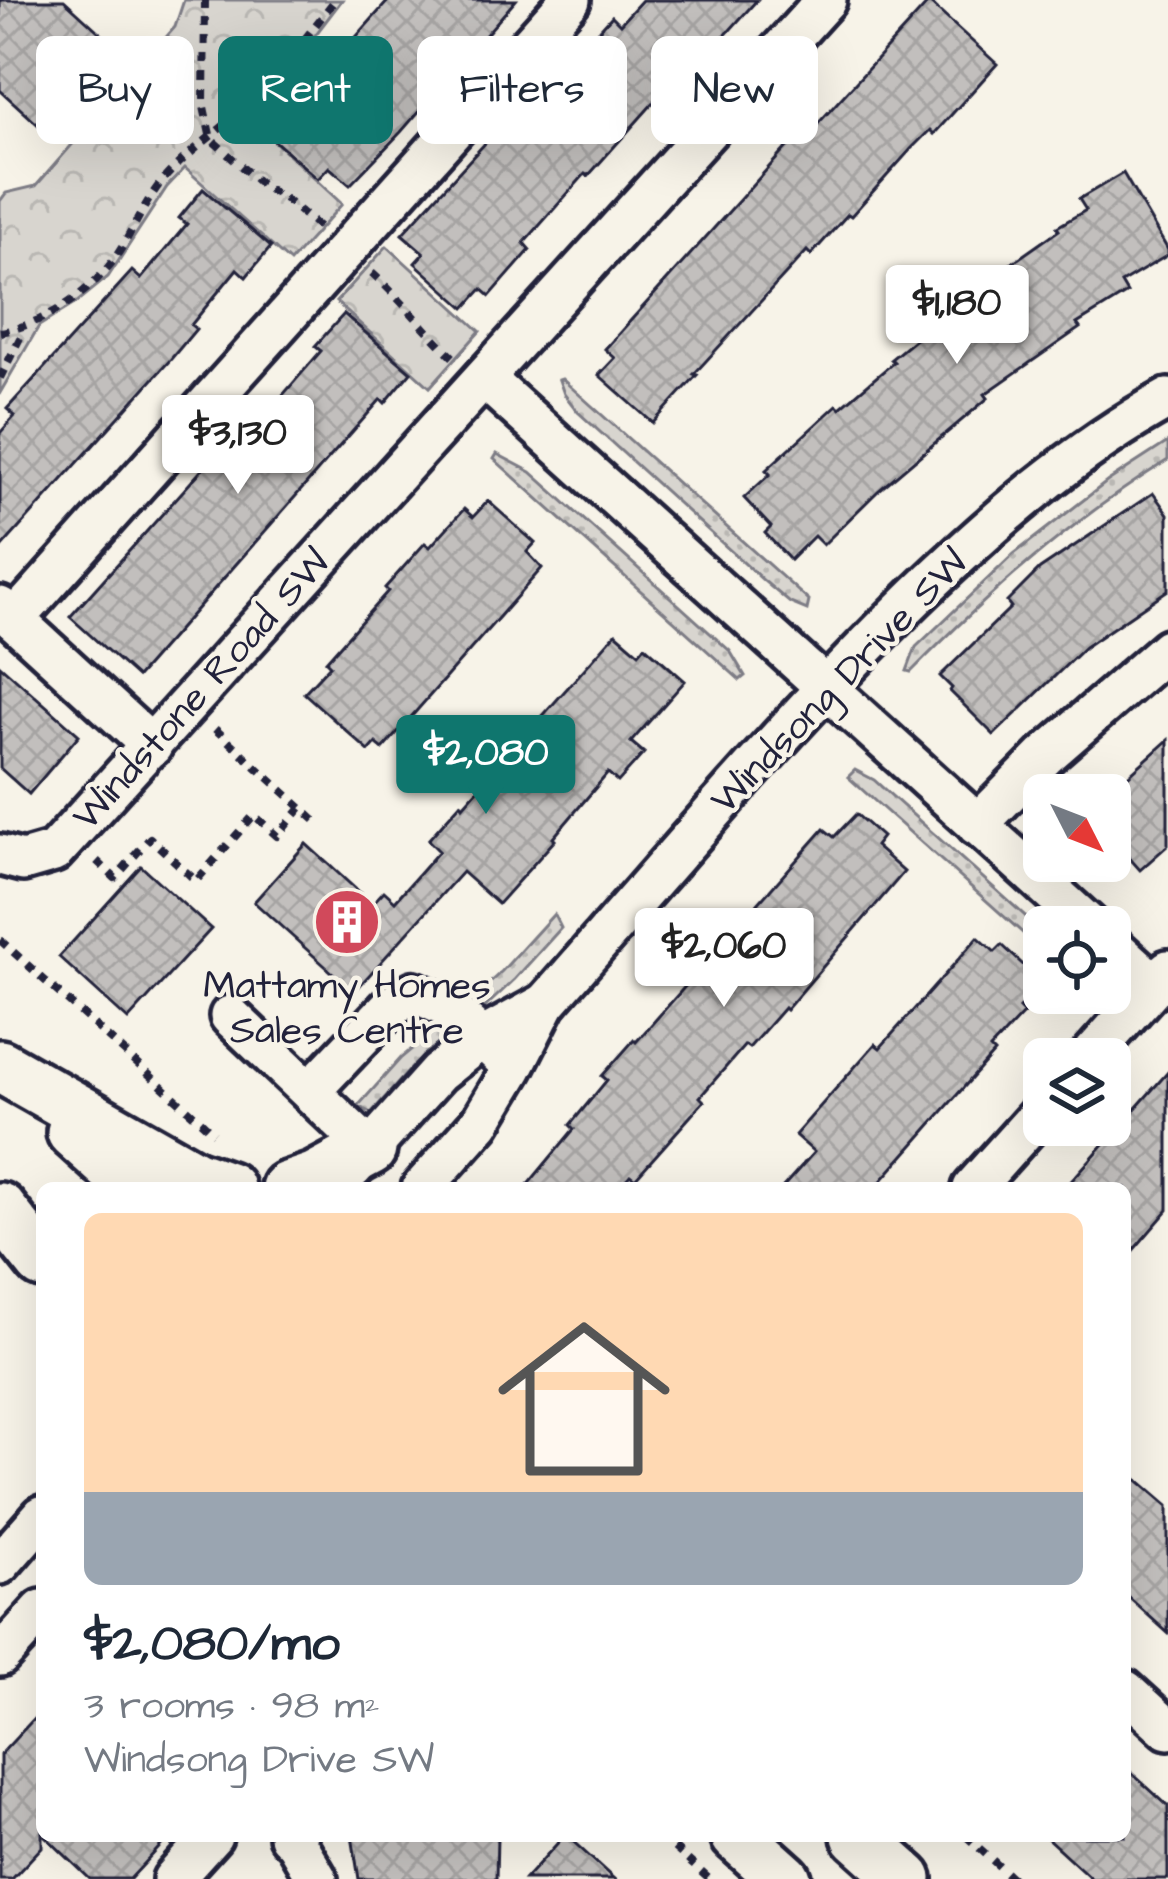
<!DOCTYPE html>
<meta charset="utf-8">
<style>
body{margin:0;font-family:"Architects Daughter",sans-serif;background:#f6f6f7;color:#1f2937;height:100vh;display:flex;flex-direction:column;font-size:45px;white-space:nowrap}
*{box-sizing:border-box;margin:0}
p{font-size:39px;color:#747a83}
.icon{flex:none;width:66px;height:66px;fill:none;stroke:currentColor;stroke-width:2;stroke-linecap:round;stroke-linejoin:round}
.map{position:relative;flex:1;overflow:hidden}
.panel{position:absolute;left:36px;top:1182px;width:1095px;height:660px;display:flex;flex-direction:column;background:#fff;border-radius:18px;box-shadow:0 12px 48px #0002}
.panel>*{flex:none}
.hud{position:absolute;left:36px;top:36px;width:1098px;height:108px;display:flex;gap:24px}
.needle{width:78px;rotate:132deg}
.tools{position:absolute;left:1023px;top:774px;display:grid;gap:24px}
.tools a{display:grid;place-items:center;width:108px;height:108px;border-radius:18px;background:#fff;box-shadow:0 12px 48px #0002;font-size:60px}
.price{position:absolute;translate:-50% -102px;padding:0 27px;border-radius:12px;background:#fff;color:#222;font-size:39px;line-height:78px;filter:drop-shadow(0 3px 6px #0008)}
.price::after{content:'';position:absolute;left:50%;top:72px;width:36px;height:27px;margin-left:-18px;background:inherit;clip-path:polygon(0 0,100% 0,50% 100%)}
.price.on{background:#0f766e;color:#fff}
ul{padding:0;list-style:none}
li{display:grid;align-content:center;gap:24px;height:636px;padding:0 48px}
li+li{border-top:3px solid #e0e1e3}
li span{display:grid;place-items:center;height:372px;border-radius:18px;color:#555}
li>.icon{margin-inline-start:auto}
span .icon{width:216px;height:216px;fill:#fffc;stroke-width:1}
li b{font-size:51px}
.chip{padding:0 42px;border-radius:18px;background:#fff;box-shadow:0 12px 48px #0002;font-size:42px;line-height:108px}
.chip.on{background:#0f766e;color:#fff}
.map>svg:first-child{display:block}
.grass{fill:url(#grass-dots);stroke:#7d7c85;stroke-width:3}
.park{fill:url(#park-crowns);stroke:#7d7c85;stroke-width:3}
.building{fill:url(#building-cross-hatch);stroke:#22223b;stroke-width:3}
.lines{fill:none;stroke-linecap:round;stroke-linejoin:round}
.minor-casing{stroke:#22223b;stroke-width:48}
.major-casing{stroke:#22223b;stroke-width:60}
.path{stroke:#22223b;stroke-width:8;stroke-dasharray:9 9;stroke-linecap:butt}
.minor{stroke:#f7f3e8;stroke-width:39}
.major{stroke:#f7f3e8;stroke-width:51}
.labels{text-anchor:middle;dominant-baseline:central;stroke-width:9;stroke-linejoin:round;paint-order:stroke}
.street-label{font-size:39px;fill:#22223b;stroke:#f7f3e8}
.poi-label{font-size:39px;fill:#22223b;stroke:#f7f3e8}
</style>
<div class="map">
<svg width="1168" height="1879" viewBox="0 0 1168 1879">
<defs>
<pattern id="grass-dots" width="8" height="8" patternUnits="userSpaceOnUse" patternTransform="scale(3)"><rect width="8" height="8" fill="#d8d5cf"/><path d="M2 2h.1M6 6h.1" fill="none" stroke="#b9b7b3" stroke-width="1.8" stroke-linecap="round"/></pattern>
<pattern id="park-crowns" width="20" height="18" patternUnits="userSpaceOnUse" patternTransform="scale(3)"><rect width="20" height="18" fill="#d8d5cf"/><path d="M2 6a3 3 0 1 1 6 0M12 15a3 3 0 1 1 6 0" fill="none" stroke="#b9b7b3"/></pattern>
<pattern id="building-cross-hatch" width="8" height="8" patternUnits="userSpaceOnUse" patternTransform="scale(3)"><rect width="8" height="8" fill="#c2bfbd"/><path d="M0 0l8 8M0 8l8-8" fill="none" stroke="#a6a4a3"/></pattern>
</defs>
<rect width="100%" height="100%" fill="#f7f3e8"/>
<filter id="ink" filterUnits="userSpaceOnUse"><feTurbulence type="fractalNoise" baseFrequency=".00833" numOctaves="2"/><feDisplacementMap in="SourceGraphic" scale="24" xChannelSelector="R" yChannelSelector="G"/><feConvolveMatrix kernelMatrix="1 2 1 2 8 2 1 2 1" color-interpolation-filters="sRGB"/></filter>
<g filter="url(#ink)">
<g class="grass">
<polygon points="562,379 809,601 807,610 790,603 764,581 578,412 564,394 559,380"/>
<path d="M1168 442V460C1072 520 990 592 911 672L907 671 916 647 1014 554 1108 481Z"/>
<polygon points="497,454 531,472 730,651 745,676 740,680 494,459"/>
<polygon points="855,770 874,780 1044,933 1044,952 848,777"/>
<polygon points="554,914 561,928 515,979 480,1012 469,1002 502,971"/>
<polygon points="444,1022 453,1032 414,1065 371,1113 358,1106 401,1058"/>
</g>
<g class="park">
<polygon points="184,0 342,0 277,85 246,115 342,204 290,262 185,168 167,187 108,277 76,303 39,326 0,393 0,201 6,193 36,186 175,27"/>
<polygon points="387,246 480,331 430,387 336,302"/>
</g>
<g class="building">
<polygon points="0,0 64,0 121,52 115,58 128,70 65,140 51,127 46,132 0,90"/>
<polygon points="389,0 516,0 401,132 350,185 329,167 318,179 267,134 286,112 280,106 324,55 333,63"/>
<polygon points="642,0 757,0 694,70 688,64 588,176 585,174 524,243 530,250 490,296 482,289 465,308 415,263 424,253 402,234 531,93 537,99 612,16 620,24"/>
<polygon points="929,2 997,64 934,134 930,130 911,149 851,216 848,214 811,255 807,251 694,374 697,375 653,423 599,375 615,358 605,349 798,135 803,140"/>
<polygon points="1123,173 1168,250 1168,255 1121,283 1127,293 1077,324 1080,328 985,394 988,398 878,491 823,545 814,536 790,560 765,533 771,527 744,498 770,474 766,470 837,405 840,408 894,362 891,359 940,319 938,315 1059,230 1057,227 1086,210 1079,199"/>
<polygon points="203,189 271,247 246,277 237,269 191,325 196,329 171,359 0,549 0,433 15,416 7,409 132,271 141,279 187,224 179,218"/>
<polygon points="344,314 411,372 385,403 381,399 137,677 70,617 268,396 276,403 321,351 315,346"/>
<polygon points="1153,493 1168,514 1168,590 1085,647 994,735 950,691 952,688 940,676 1011,607 1007,602 1040,569"/>
<polygon points="488,501 535,543 527,552 542,568 383,749 376,743 369,751 304,693 330,665 326,661 388,591 385,588 425,543 430,547 464,509 473,517"/>
<polygon points="616,633 639,653 645,646 685,681 631,742 644,753 618,782 608,773 553,838 555,840 498,904 462,872 354,992 254,902 306,844 372,904 384,891 395,901 439,851 428,840 461,803 463,806"/>
<polygon points="0,665 79,735 29,794 0,768"/>
<polygon points="1168,740 1168,845 1140,870 1110,836 1110,792"/>
<polygon points="856,814 882,837 875,846 904,872 786,1010 784,1008 749,1048 745,1045 700,1097 704,1101 635,1179 630,1175 619,1188 525,1188 574,1129 570,1125 607,1080 602,1076 634,1040 636,1042 824,829 834,837"/>
<polygon points="141,866 211,929 128,1020 59,957"/>
<polygon points="978,937 995,952 1002,945 1036,977 1030,984 1036,990 1019,1008 1024,1013 990,1049 994,1053 875,1188 782,1188 814,1152 795,1135 875,1044 880,1048"/>
<polygon points="1168,1072 1168,1210 1125,1260 1125,1188 1065,1188"/>
<polygon points="1125,1469 1168,1506 1168,1633 1125,1594"/>
<polygon points="42,1710 42,1847 12,1879 0,1879 0,1755"/>
<polygon points="1125,1767 1168,1806 1168,1879 1092,1879 1045,1836 1125,1836"/>
<polygon points="45,1836 170,1836 130,1879 90,1879"/>
<polygon points="352,1836 497,1836 496,1879 359,1879"/>
<polygon points="564,1836 567,1836 614,1879 525,1879"/>
</g>
<g class="lines">
<g class="minor-casing">
<g id="minor">
<polyline points="484,378 1091,927"/>
<polyline points="0,607 152,746"/>
<polyline points="14,620 570,0"/>
<polyline points="977,825 1045,756 1168,649"/>
<polyline points="0,855 23,861 54,852 826,0"/>
<polyline points="1110,944 1155,985"/>
<polyline points="230,1016 370,1149"/>
<polyline points="1088,1059 1168,970"/>
<polyline points="310,1091 389,1008 414,992 452,1010 501,1056"/>
<polyline points="352,1169 438,1073 482,1038 546,1003"/>
<path d="M422 1188 480 1123 513 1068 546 1003C667 866 785 724 916 596 992 523 1075 450 1168 399"/>
<polyline points="973,1188 1044,1109"/>
<polyline points="0,1564 42,1516"/>
<polyline points="0,1656 42,1610"/>
<polyline points="1125,1690 1168,1729"/>
<polyline points="289,1836 296,1843 317,1879"/>
<polyline points="173,1879 212,1836"/>
</g>
</g>
<g class="major-casing">
<g id="major">
<polyline points="0,1066 194,1176 228,1188"/>
<polyline points="73,1132 135,1188"/>
<polyline points="287,1188 316,1178 370,1149"/>
<polyline points="0,1209 42,1262"/>
<polyline points="737,1836 785,1879"/>
<polyline points="858,1836 906,1879"/>
</g>
</g>
<g class="path">
<polyline points="205,0 204,107 211,139 264,187 285,199 320,228"/>
<path d="M372 273C401 299 425 330 453 357"/>
<path d="M0 332C39 326 83 298 109 266 130 240 141 206 163 180 187 152 219 132 246 106 279 74 307 36 335 0"/>
<polyline points="0,378 24,330"/>
<polyline points="215,729 320,825"/>
<polyline points="97,861 115,878 150,838 196,881 254,815 277,836 301,808"/>
<polyline points="0,940 214,1133"/>
<polyline points="661,1836 709,1879"/>
<polyline points="966,1836 1013,1879"/>
</g>
<use href="#minor" class="minor"/>
<use href="#major" class="major"/>
</g>
</g>
<defs>
<g id="building-disc" transform="scale(3.45)"><circle r="9.5" fill="#d1495b" stroke="#f7f3e8"/><path d="M-4-6H4V6H1V3H-1V6H-4ZM-2.5-4.3h1.7v1.8h-1.7ZM.8-4.3h1.7v1.8H.8ZM-2.5-1h1.7V.8h-1.7ZM.8-1h1.7V.8H.8Z" fill="#fff"/></g>
</defs>
<g fill-rule="evenodd">
<use href="#building-disc" x="347" y="922"/>
</g>
<g class="labels">
<g class="street-label">
<text transform="translate(840 682) rotate(-46)">Windsong Drive SW</text>
<text transform="translate(202 690) rotate(-48)">Windstone Road SW</text>
</g>
<g class="poi-label">
<text x="347" y="987">Mattamy Homes<tspan x="347" dy="45">Sales Centre</tspan></text>
</g>
</g>
</svg>
<div class="tools">
<a><svg class="needle" viewBox="-14 -14 28 28"><path d="M0-13l5 13h-10z" fill="#e53935"/><path d="M0 13l5-13h-10z" fill="#747a83"/></svg></a>
<a><svg class="icon" aria-label="locate" viewBox="0 0 24 24"><circle cx="12" cy="12" r="6"/><path d="M12 2v4M12 18v4M2 12h4M18 12h4"/></svg></a>
<a><svg class="icon" aria-label="layers" viewBox="0 0 24 24"><path d="M12 4l9 5-9 5-9-5zM3 14l9 5 9-5"/></svg></a>
</div>
<b class="price" style="left:957px;top:367px">$1,180</b>
<b class="price" style="left:238px;top:497px">$3,130</b>
<b class="price on" style="left:486px;top:817px">$2,080</b>
<b class="price" style="left:724px;top:1010px">$2,060</b>
<div class="hud">
<a class="chip">Buy</a>
<a class="chip on">Rent</a>
<a class="chip">Filters</a>
<a class="chip">New</a>
</div>
<section class="panel">
<ul>
<li><span style="background:linear-gradient(#ffd9b3 75%,#9aa5b1 0)"><svg class="icon" aria-label="home" viewBox="0 0 24 24"><path d="M3 11l9-7 9 7M6 9v11h12V9"/></svg></span><div><b>$2,080/mo</b><p>3 rooms · 98 m²</p><p>Windsong Drive SW</p></div></li>
</ul>
</section>
</div>
